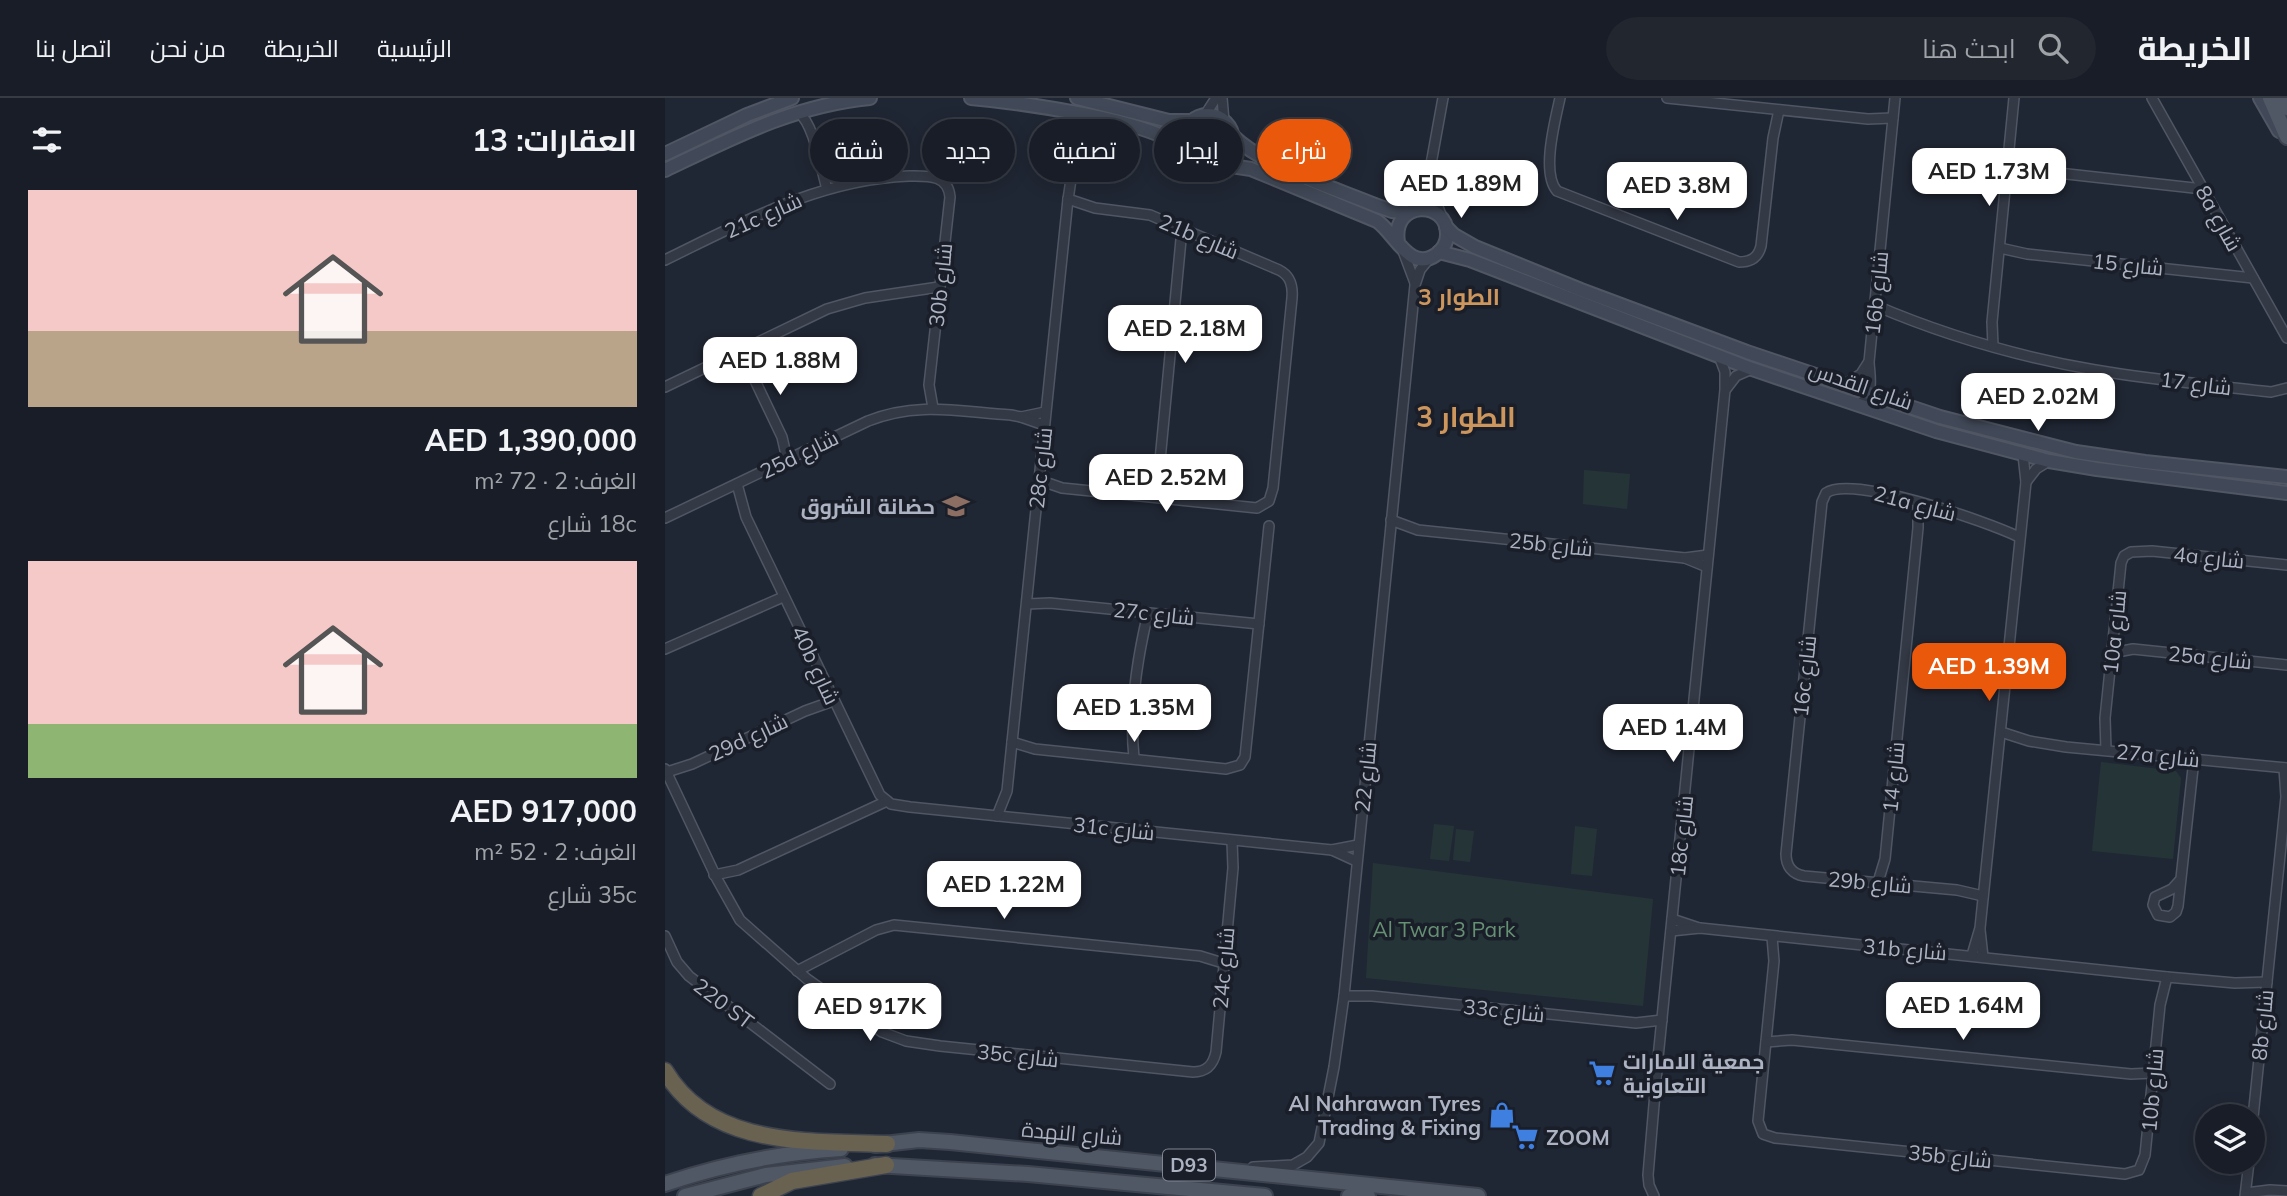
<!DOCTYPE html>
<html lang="ar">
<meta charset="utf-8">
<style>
body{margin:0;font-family:Mulish,Cairo,sans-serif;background:#21262f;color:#f1f3f6;direction:rtl;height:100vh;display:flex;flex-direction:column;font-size:26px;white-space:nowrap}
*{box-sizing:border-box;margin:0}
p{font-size:23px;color:#9fa2a7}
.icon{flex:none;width:38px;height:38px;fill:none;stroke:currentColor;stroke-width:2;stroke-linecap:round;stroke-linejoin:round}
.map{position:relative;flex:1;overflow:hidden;direction:ltr}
.drawer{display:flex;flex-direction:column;background:#181d27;width:665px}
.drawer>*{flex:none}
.hud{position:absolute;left:21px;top:21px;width:665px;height:63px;direction:rtl;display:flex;gap:14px}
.tools{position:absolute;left:1530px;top:1006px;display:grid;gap:14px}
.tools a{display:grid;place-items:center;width:70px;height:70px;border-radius:50%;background:#181d27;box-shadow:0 4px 18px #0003,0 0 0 2px #363b44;font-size:35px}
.price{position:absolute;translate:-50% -60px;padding:0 16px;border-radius:14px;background:#fff;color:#222;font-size:23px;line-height:46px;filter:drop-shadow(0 2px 4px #0008)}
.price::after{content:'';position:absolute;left:50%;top:42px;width:21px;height:16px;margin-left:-10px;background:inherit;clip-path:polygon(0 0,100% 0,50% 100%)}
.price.active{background:#ea580c;color:#fff}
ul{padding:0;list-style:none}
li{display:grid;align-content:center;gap:14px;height:371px;padding:0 28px}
li span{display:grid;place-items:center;height:217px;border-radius:0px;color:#555}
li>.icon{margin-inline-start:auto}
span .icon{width:126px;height:126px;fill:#fffc;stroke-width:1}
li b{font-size:30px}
h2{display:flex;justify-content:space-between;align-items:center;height:84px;padding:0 28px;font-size:30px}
.chip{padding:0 24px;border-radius:32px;background:#181d27;box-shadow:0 4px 18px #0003,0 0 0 2px #363b44;font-size:24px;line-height:63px}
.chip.active{background:#ea580c;color:#fff}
header{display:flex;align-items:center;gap:42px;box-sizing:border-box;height:98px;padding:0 35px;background:#181d27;border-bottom:2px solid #363b44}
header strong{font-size:33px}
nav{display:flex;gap:38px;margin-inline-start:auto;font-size:24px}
.search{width:490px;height:63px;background:#21262f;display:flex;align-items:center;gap:18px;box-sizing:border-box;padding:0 24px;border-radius:38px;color:#9fa2a7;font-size:26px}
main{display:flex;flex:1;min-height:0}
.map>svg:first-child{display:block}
.green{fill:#253537}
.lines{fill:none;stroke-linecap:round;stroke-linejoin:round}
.minor-casing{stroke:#505663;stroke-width:12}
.secondary-casing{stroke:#505663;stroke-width:16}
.primary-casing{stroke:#3c424e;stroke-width:18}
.motorway-casing{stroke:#3d434f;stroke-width:19}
.minor{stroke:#333945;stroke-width:9}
.secondary{stroke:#414857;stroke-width:12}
.primary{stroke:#515865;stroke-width:14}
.motorway{stroke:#6a6250;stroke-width:16}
.labels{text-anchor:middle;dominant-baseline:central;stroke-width:7;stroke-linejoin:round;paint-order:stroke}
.shield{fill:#191e29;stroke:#818694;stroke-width:2}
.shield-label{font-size:19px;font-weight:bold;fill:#adb3c2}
.street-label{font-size:21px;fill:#adb3c2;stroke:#191e29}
.poi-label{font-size:21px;font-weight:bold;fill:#adb3c2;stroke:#191e29;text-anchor:end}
.park-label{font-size:21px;fill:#669073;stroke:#191e29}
.neighbourhood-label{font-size:23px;font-weight:bold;fill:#cc965d;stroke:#191e29}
.district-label{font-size:28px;font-weight:bold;fill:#cc965d;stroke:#191e29}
</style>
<header>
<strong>الخريطة</strong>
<div class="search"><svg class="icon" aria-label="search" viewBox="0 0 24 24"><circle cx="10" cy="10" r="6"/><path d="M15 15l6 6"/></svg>ابحث هنا</div>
<nav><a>الرئيسية</a><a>الخريطة</a><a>من نحن</a><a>اتصل بنا</a></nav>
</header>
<main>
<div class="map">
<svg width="1622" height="1098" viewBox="0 0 1622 1098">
<rect width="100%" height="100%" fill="#202734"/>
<g class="green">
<polygon points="919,372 965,376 962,411 918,406"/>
<polygon points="1436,664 1511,673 1516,680 1508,761 1427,753"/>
<polygon points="769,726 789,728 784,763 765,761"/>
<polygon points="910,728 932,731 927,778 906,776"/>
<polygon points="791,731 809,733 805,764 788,762"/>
<polygon points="708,765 988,801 978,908 701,880"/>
</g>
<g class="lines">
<g class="minor-casing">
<g id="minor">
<polyline points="557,0 559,23"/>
<path d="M895 0C890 23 876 75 892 93L1074 164C1086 164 1093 160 1096 148L1108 40 1114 12"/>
<polyline points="1002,0 1203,21 1228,20"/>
<polyline points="1487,0 1622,240"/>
<path d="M133 14C149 25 156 71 162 91"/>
<polyline points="405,14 411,27 413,46"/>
<polyline points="540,17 551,0"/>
<polyline points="1343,67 1366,72 1538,91"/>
<polyline points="764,84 776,117"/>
<polyline points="752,111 762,88 778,0"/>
<polyline points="1335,150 1362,156 1588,180"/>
<polyline points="738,153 750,185"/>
<path d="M0 162C78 124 155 81 244 78 262 78 283 76 285 99L264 287 268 310"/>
<path d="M1209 207C1279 237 1355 259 1430 272 1488 282 1547 287 1606 294L1622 290"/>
<polyline points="1328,248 1327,224 1349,0"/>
<polyline points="80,251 85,272 117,339 122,361"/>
<polyline points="1179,287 1196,276 1203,265"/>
<polyline points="0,289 162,211 200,200 274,189"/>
<polyline points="1061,291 1071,278 1087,271"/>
<path d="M1192 307C1210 298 1205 281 1204 264L1230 0"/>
<polyline points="356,319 380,314"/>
<path d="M374 382 397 390 592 410 604 403 608 390 627 200C628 188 626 178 614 172L485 117 430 110 403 101"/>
<polyline points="1361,384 1371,371 1384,363"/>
<polyline points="72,386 81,419 215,697 226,706 245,709 667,752 693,747"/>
<polyline points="487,399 494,373 517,131"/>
<path d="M0 420 203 323C253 303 295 314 346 317L356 319 379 327"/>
<polyline points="726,422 753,432 1020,460 1043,457"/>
<polyline points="1020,460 1042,469"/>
<polyline points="362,506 385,505 594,526"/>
<polyline points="0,551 118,499"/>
<polyline points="1447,555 1468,551 1622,567"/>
<polyline points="1336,634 1364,643 1401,649 1622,670"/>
<polyline points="347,644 370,651 561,671 575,667 580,659 604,428"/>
<polyline points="1441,652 1440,620 1456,465 1459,458 1466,454 1487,453 1622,467"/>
<path d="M469 660C464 612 472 561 483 515"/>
<path d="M0 671 52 781 75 822 142 881 217 934 241 943 275 948 528 974C542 974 548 967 551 954L568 770 567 743"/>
<polyline points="2,674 27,666 140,613 168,603"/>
<path d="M332 718 342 693 346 654 403 101C408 73 408 37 435 21"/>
<polyline points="667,752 691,763"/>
<polyline points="49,777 73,772 222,703"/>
<polyline points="1516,781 1507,791 1490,799 1488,807 1493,817 1505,819 1511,814 1513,808 1529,661"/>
<polyline points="1213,784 1220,761 1253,430 1253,405"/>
<path d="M1318 798 1292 792 1139 778C1127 776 1121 768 1121 756L1157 404 1161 395C1187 376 1323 424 1354 439"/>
<polyline points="1007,821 1034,830"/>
<polyline points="1315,832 1318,859"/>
<polyline points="1006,833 1035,830 1502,879 1570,885 1602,884"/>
<polyline points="0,838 12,864 24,878 165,986"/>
<polyline points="1107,839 1109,863 1093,1023 1098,1036 1110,1040 1460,1076 1474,1072 1480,1057 1495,907 1502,879"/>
<polyline points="1307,857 1315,830 1361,384 1358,357"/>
<polyline points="132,873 211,832 229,827 535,858 558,865"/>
<polyline points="679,898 707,898 971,925 997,922"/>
<polyline points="1101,944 1127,942 1466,976 1488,975"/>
<polyline points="1587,1029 1621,699 1619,670"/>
<polyline points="588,1069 628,1067 642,1059 654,1045 669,969 679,898 750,187 755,172 764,161"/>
<polyline points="1581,1095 1605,1092 1622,1093"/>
<polyline points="989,1098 984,1087 983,1077 993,960 1060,292 1060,274 1054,258"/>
<polyline points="1580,1098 1584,1064"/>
</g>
</g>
<g class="secondary-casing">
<g id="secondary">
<path d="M306 0C350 4 491 22 519 52"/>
<polyline points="412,0 504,23 526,23"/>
<polyline points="1595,0 1614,33"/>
<circle cx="543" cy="42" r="25"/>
<path d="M568 38C598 68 669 90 710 107L727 113 743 115"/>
<polyline points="0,56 82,17 127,0"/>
<path d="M553 66 586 71 712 123C730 135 745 176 772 156 778 151 782 145 782 137 783 101 726 102 733 144"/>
<path d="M0 72C67 40 130 7 205 0"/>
<polyline points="781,129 789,137 810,149 916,192 1082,254 1275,319 1411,354 1480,364 1622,379"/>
<polyline points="774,154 805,162 1087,271 1271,333 1384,363 1432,371 1622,395"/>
</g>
</g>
<g class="primary-casing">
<g id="primary">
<polyline points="1605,0 1622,39"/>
<polyline points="1616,0 1622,10"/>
<polyline points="210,1047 254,1042 285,1044 813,1098"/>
<polyline points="210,1067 363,1076 600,1098"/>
<path d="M0 1086C58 1066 115 1055 176 1051"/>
<polyline points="20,1098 101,1077 180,1068"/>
<polyline points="684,1098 703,1098"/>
</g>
</g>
<g class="motorway-casing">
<g id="motorway">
<path d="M0 973C46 1050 144 1043 222 1046"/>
<polyline points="96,1098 127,1083 221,1067"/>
</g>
</g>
<use href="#minor" class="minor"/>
<use href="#secondary" class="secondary"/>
<use href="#primary" class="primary"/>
<use href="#motorway" class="motorway"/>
</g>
<defs>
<g id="school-bare" transform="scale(2.1)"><path d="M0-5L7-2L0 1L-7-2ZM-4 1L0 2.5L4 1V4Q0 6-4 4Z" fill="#8d6e63" stroke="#191e29" stroke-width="2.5" paint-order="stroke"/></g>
<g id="supermarket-bare" transform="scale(2.1)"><path d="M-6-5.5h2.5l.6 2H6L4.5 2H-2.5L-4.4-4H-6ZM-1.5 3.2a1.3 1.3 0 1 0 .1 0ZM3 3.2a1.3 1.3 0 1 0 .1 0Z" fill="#3f7fe0" stroke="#191e29" stroke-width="2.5" paint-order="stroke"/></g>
<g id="shop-bare" transform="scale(2.1)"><path d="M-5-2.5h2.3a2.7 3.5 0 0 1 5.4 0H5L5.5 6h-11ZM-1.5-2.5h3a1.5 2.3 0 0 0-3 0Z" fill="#3f7fe0" stroke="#191e29" stroke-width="2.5" paint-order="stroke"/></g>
</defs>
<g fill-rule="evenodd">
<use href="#school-bare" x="291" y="408"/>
<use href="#supermarket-bare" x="937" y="975"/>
<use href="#shop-bare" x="837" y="1017"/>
<use href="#supermarket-bare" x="860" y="1039"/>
</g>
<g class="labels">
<rect class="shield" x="498" y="1051.5" width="52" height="31" rx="5"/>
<g class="shield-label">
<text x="524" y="1067">D93</text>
</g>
<g class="street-label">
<text transform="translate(98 117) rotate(-24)">21c شارع</text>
<text transform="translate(1554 120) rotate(61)">8a شارع</text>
<text transform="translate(534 138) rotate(23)">21b شارع</text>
<text transform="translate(1463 166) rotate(6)">شارع 15</text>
<text transform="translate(275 187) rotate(-84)">30b شارع</text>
<text transform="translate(1211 195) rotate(-84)">16b شارع</text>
<text transform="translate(1531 285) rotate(7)">شارع 17</text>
<text transform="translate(1196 287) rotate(19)">شارع القدس</text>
<text transform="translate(134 356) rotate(-26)">25d شارع</text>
<text transform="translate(375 370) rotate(-84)">28c شارع</text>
<text transform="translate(1250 405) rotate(15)">21a شارع</text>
<text transform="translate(886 446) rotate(6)">25b شارع</text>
<text transform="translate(1544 459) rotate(6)">4a شارع</text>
<text transform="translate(489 515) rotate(6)">27c شارع</text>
<text transform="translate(1449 534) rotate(-84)">10a شارع</text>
<text transform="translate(1545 559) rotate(6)">25a شارع</text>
<text transform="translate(151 567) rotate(65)">40b شارع</text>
<text transform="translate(1139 578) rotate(-84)">16c شارع</text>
<text transform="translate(83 639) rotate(-25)">29d شارع</text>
<text transform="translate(1493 657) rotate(6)">27a شارع</text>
<text transform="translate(700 679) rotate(-84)">شارع 22</text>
<text transform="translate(1228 679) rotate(-84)">شارع 14</text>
<text transform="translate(449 730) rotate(6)">31c شارع</text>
<text transform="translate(1016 738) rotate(-84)">18c شارع</text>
<text transform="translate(1205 784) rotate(5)">29b شارع</text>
<text transform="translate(1240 851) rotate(5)">31b شارع</text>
<text transform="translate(558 870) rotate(-85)">24c شارع</text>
<text transform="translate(59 905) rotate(37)">220 ST</text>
<text transform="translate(839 912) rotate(6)">33c شارع</text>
<text transform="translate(1597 927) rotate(-84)">8b شارع</text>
<text transform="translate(353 957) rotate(6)">35c شارع</text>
<text transform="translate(1487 992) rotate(-85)">10b شارع</text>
<text transform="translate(407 1035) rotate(5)">شارع النهدة</text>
<text transform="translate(1285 1058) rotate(6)">35b شارع</text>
</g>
<g class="poi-label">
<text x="270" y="408">حضانة الشروق</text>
<text x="958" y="963" text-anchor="start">جمعية الامارات<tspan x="958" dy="24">التعاونية</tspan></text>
<text x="816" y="1005">Al Nahrawan Tyres<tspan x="816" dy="24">Trading &amp; Fixing</tspan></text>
<text x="881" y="1039" text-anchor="start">ZOOM</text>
</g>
<g class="park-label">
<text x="779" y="831">Al Twar 3 Park</text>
</g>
<g class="neighbourhood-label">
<text x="794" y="198">الطوار 3</text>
</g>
<g class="district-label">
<text x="801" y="318">الطوار 3</text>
</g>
</g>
</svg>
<div class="tools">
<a><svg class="icon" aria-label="layers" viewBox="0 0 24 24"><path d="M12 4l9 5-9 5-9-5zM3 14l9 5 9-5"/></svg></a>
</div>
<b class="price" style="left:1324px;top:110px">AED 1.73M</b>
<b class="price" style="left:796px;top:122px">AED 1.89M</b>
<b class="price" style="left:1012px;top:124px">AED 3.8M</b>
<b class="price" style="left:520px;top:267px">AED 2.18M</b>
<b class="price" style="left:115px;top:299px">AED 1.88M</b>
<b class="price" style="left:1373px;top:335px">AED 2.02M</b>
<b class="price" style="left:501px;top:416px">AED 2.52M</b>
<b class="price active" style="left:1324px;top:605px">AED 1.39M</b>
<b class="price" style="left:469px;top:646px">AED 1.35M</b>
<b class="price" style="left:1008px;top:666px">AED 1.4M</b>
<b class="price" style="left:339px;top:823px">AED 1.22M</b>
<b class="price" style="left:1298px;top:944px">AED 1.64M</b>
<b class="price" style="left:205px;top:945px">AED 917K</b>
<div class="hud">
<a class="chip active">شراء</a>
<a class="chip">إيجار</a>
<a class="chip">تصفية</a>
<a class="chip">جديد</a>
<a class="chip">شقة</a>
</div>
</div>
<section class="drawer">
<h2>العقارات: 13<svg class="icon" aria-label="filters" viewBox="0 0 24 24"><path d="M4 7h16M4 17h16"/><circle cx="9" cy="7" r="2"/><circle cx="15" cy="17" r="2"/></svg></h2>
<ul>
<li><span style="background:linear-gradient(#f6c9c9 65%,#b9a48a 0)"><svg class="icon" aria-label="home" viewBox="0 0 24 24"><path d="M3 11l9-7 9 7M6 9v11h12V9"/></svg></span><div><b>AED 1,390,000</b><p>الغرف: 2 · 72 m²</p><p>18c شارع</p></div></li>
<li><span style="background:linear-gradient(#f6c9c9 75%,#8fb573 0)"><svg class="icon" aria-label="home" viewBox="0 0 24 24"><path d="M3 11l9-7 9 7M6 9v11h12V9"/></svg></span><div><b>AED 917,000</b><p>الغرف: 2 · 52 m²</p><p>35c شارع</p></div></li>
</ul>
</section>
</main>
